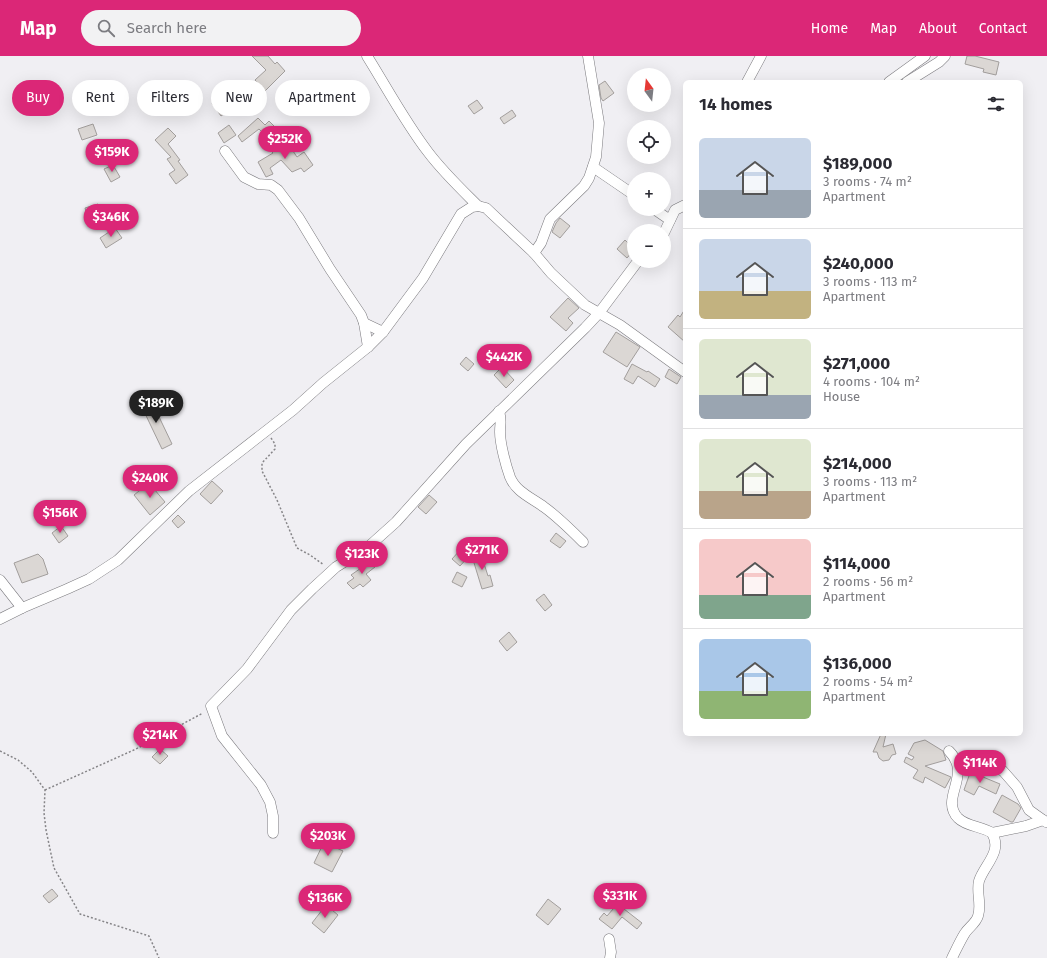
<!DOCTYPE html>
<meta charset="utf-8">
<style>
body{margin:0;font-family:"Fira Sans",sans-serif;background:#f2f2f3;color:#2b2b33;height:100vh;display:flex;flex-direction:column;font-size:15px;white-space:nowrap}
*{box-sizing:border-box;margin:0}
p{font-size:13px;color:#7c7c81}
.icon{flex:none;width:22px;height:22px;fill:none;stroke:currentColor;stroke-width:2;stroke-linecap:round;stroke-linejoin:round}
.map{position:relative;flex:1;overflow:hidden}
.sheet{position:absolute;left:683px;top:24px;width:340px;height:656px;display:flex;flex-direction:column;background:#fff;border-radius:6px;box-shadow:0 4px 16px #0002}
.sheet>*{flex:none}
.guide{position:absolute;left:12px;top:24px;width:380px;height:36px;display:flex;gap:8px}
.needle{width:26px;rotate:345deg}
.tools{position:absolute;left:627px;top:12px;display:grid;gap:8px}
.tools a{display:grid;place-items:center;width:44px;height:44px;border-radius:50%;background:#fff;box-shadow:0 4px 16px #0002;font-size:20px}
.price{position:absolute;translate:-50% -34px;padding:0 9px;border-radius:14px;background:#db2777;color:#fff;font-size:13px;line-height:26px;filter:drop-shadow(0 1px 2px #0008)}
.price::after{content:'';position:absolute;left:50%;top:24px;width:12px;height:9px;margin-left:-6px;background:inherit;clip-path:polygon(0 0,100% 0,50% 100%)}
.price.active{background:#222;color:#fff}
ul{padding:0;list-style:none}
li{display:flex;align-items:center;gap:12px;height:100px;padding:0 16px}
li+li{border-top:1px solid #e1e1e2}
li span{display:grid;place-items:center;flex:none;width:112px;height:80px;border-radius:6px;color:#555}
li>.icon{margin-inline-start:auto}
span .icon{width:48px;height:48px;fill:#fffc;stroke-width:1}
li b{font-size:17px}
h2{display:flex;justify-content:space-between;align-items:center;height:48px;padding:0 16px;font-size:17px}
.chip{padding:0 14px;border-radius:18px;background:#fff;box-shadow:0 4px 16px #0002;font-size:14px;line-height:36px}
.chip.active{background:#db2777;color:#fff}
header{display:flex;align-items:center;gap:24px;box-sizing:border-box;height:56px;padding:0 20px;background:#db2777;color:#fff}
header strong{font-size:19px}
nav{display:flex;gap:22px;margin-inline-start:auto;font-size:14px}
.search{width:280px;height:36px;background:#f2f2f3;display:flex;align-items:center;gap:10px;box-sizing:border-box;padding:0 14px;border-radius:22px;color:#7c7c81;font-size:15px}
.map>svg:first-child{display:block}
.building{fill:#dbd7d4;stroke:#a29e9c}
.lines{fill:none;stroke-linecap:round;stroke-linejoin:round}
.minor-casing{stroke:#7b7a7e;stroke-width:11}
.path{stroke:#868588;stroke-width:1.5;stroke-dasharray:2 2;stroke-linecap:butt}
.minor{stroke:#fff;stroke-width:10}
</style>
<header>
<strong>Map</strong>
<div class="search"><svg class="icon" aria-label="search" viewBox="0 0 24 24"><circle cx="10" cy="10" r="6"/><path d="M15 15l6 6"/></svg>Search here</div>
<nav><a>Home</a><a>Map</a><a>About</a><a>Contact</a></nav>
</header>
<div class="map">
<svg width="1047" height="902" viewBox="0 0 1047 902">
<rect width="100%" height="100%" fill="#f0eff3"/>
<g class="building">
<polygon points="252,0 268,0 275,8 277,6 285,15 265,35 255,24 266,14"/>
<polygon points="967,0 975,0 999,6 996,19 983,16 984,13 965,8"/>
<polygon points="605,25 614,37 603,45 601,42 599,29"/>
<polygon points="220,41 229,54 221,60 212,47"/>
<polygon points="477,44 483,52 474,58 468,50"/>
<polygon points="512,54 516,60 504,68 500,62"/>
<polygon points="258,62 265,69 269,65 279,75 270,84 259,73 242,86 238,80"/>
<polygon points="93,68 97,79 82,84 78,73"/>
<polygon points="229,69 236,79 224,87 218,77"/>
<polygon points="168,72 176,80 168,88 180,104 178,105 188,119 176,128 169,118 175,114 167,103 171,101 155,84"/>
<polygon points="287,86 297,101 304,96 313,109 304,116 301,112 292,116 281,104 270,112 273,118 266,121 258,106 273,97 272,96"/>
<polygon points="113,109 120,121 111,126 104,113"/>
<polygon points="98,148 101,159 88,163 85,152"/>
<polygon points="560,162 570,170 560,182 552,176 556,167"/>
<polygon points="115,172 122,182 106,192 100,182"/>
<polygon points="625,184 634,193 634,194 627,202 617,193"/>
<polygon points="568,242 579,252 568,262 573,267 566,275 550,261"/>
<polygon points="685,253 685,286 668,271 678,259 680,261"/>
<polygon points="616,276 640,291 627,311 603,296"/>
<polygon points="466,301 474,308 468,315 460,308"/>
<polygon points="632,308 647,316 648,315 660,323 655,331 638,320 633,328 624,323"/>
<polygon points="502,311 514,324 506,332 494,319"/>
<polygon points="669,313 681,321 677,328 665,321"/>
<polygon points="150,342 172,388 162,393 140,347"/>
<polygon points="212,425 223,435 211,448 200,438"/>
<polygon points="149,427 165,446 150,459 134,439"/>
<polygon points="429,439 437,446 426,458 418,451"/>
<polygon points="178,459 185,466 178,472 172,465"/>
<polygon points="61,470 68,480 59,487 52,477"/>
<polygon points="556,477 566,485 560,492 550,485"/>
<polygon points="461,493 469,500 460,510 452,503"/>
<polygon points="480,495 488,520 490,519 493,530 482,533 471,497"/>
<polygon points="38,498 43,503 48,518 22,527 14,507"/>
<polygon points="369,503 375,511 366,518 371,524 363,531 360,528 353,533 347,527 354,522 351,519 364,510 362,508"/>
<polygon points="457,516 467,521 462,531 452,526"/>
<polygon points="544,538 552,549 545,555 536,544"/>
<polygon points="509,576 517,586 507,595 499,585"/>
<polygon points="881,678 886,678 883,691 893,688 896,698 892,699 889,704 883,705 879,702 877,696 873,696"/>
<polygon points="925,684 943,695 946,704 925,710 951,721 945,732 925,721 923,727 913,722 918,714 904,706 906,701 912,704 914,701 908,698 914,687"/>
<polygon points="160,693 168,700 160,708 152,701"/>
<polygon points="975,715 984,719 983,721 1000,728 996,738 979,730 974,739 964,734 970,717 973,718"/>
<polygon points="1002,739 1018,748 1021,752 1013,766 1011,766 993,756"/>
<polygon points="324,786 343,795 332,816 314,807"/>
<polygon points="52,833 58,840 49,847 43,840"/>
<polygon points="548,843 561,853 548,869 536,859"/>
<polygon points="620,845 626,850 624,853 642,867 637,873 622,861 612,873 599,863 604,857 607,860"/>
<polygon points="326,849 338,859 324,877 312,867"/>
</g>
<g class="lines">
<g class="minor-casing">
<g id="minor">
<path d="M367 0C387 32 405 66 428 96 443 116 461 133 478 150"/>
<polyline points="747,26 761,0"/>
<polyline points="889,26 925,0"/>
<polyline points="907,26 939,6 945,0"/>
<polyline points="225,95 244,121 258,128 271,129 278,134 299,162 330,213 361,259 364,267 368,291"/>
<polyline points="593,111 634,139"/>
<polyline points="654,153 670,164"/>
<polyline points="664,177 675,154 685,149"/>
<polyline points="534,197 541,187 550,163 584,130 589,122 596,101 599,67 588,0"/>
<polyline points="364,267 383,276"/>
<path d="M499 355C502 366 500 366 500 376 500 388 506 410 510 421 516 436 532 442 544 451 558 461 571 474 583 486"/>
<polyline points="0,524 22,552"/>
<polyline points="0,563 22,552 67,533 89,523 118,504 189,435 293,354 323,327 368,291 383,276 423,222 461,158 472,151 478,150 486,152 534,197 551,217 585,249 620,269 685,316"/>
<path d="M949 695C973 719 939 742 958 762 967 771 982 770 992 777 1003 796 984 809 979 825 976 837 982 848 978 860 976 867 969 871 965 877 960 885 956 894 952 902"/>
<polyline points="958,711 965,708 974,705 983,706 1003,715 1017,731 1029,754 1043,764"/>
<polyline points="273,777 273,760 270,746 261,729 222,680 211,650 247,613 291,554 312,533 336,511 367,492 396,466 466,388 585,272 599,257 638,205"/>
<polyline points="992,777 1026,770 1043,764 1046,766"/>
<polyline points="609,883 611,896 610,902"/>
</g>
</g>
<g class="path">
<polyline points="271,382 275,388 275,393 262,407 262,415 277,444 297,492 310,499 324,509"/>
<polyline points="0,695 18,704 32,716 45,734 44,757 46,774 54,812 80,858 149,880 159,902"/>
<polyline points="45,734 136,693 203,657"/>
</g>
<use href="#minor" class="minor"/>
</g>
</svg>
<div class="tools">
<a><svg class="needle" viewBox="-14 -14 28 28"><path d="M0-13l5 13h-10z" fill="#e53935"/><path d="M0 13l5-13h-10z" fill="#7c7c81"/></svg></a>
<a><svg class="icon" aria-label="locate" viewBox="0 0 24 24"><circle cx="12" cy="12" r="6"/><path d="M12 2v4M12 18v4M2 12h4M18 12h4"/></svg></a>
<a>+</a>
<a>−</a>
</div>
<b class="price" style="left:285px;top:104px">$252K</b>
<b class="price" style="left:112px;top:117px">$159K</b>
<b class="price" style="left:111px;top:182px">$346K</b>
<b class="price" style="left:504px;top:322px">$442K</b>
<b class="price active" style="left:156px;top:368px">$189K</b>
<b class="price" style="left:150px;top:443px">$240K</b>
<b class="price" style="left:60px;top:478px">$156K</b>
<b class="price" style="left:482px;top:515px">$271K</b>
<b class="price" style="left:362px;top:519px">$123K</b>
<b class="price" style="left:160px;top:700px">$214K</b>
<b class="price" style="left:980px;top:728px">$114K</b>
<b class="price" style="left:328px;top:801px">$203K</b>
<b class="price" style="left:620px;top:861px">$331K</b>
<b class="price" style="left:325px;top:863px">$136K</b>
<div class="guide">
<a class="chip active">Buy</a>
<a class="chip">Rent</a>
<a class="chip">Filters</a>
<a class="chip">New</a>
<a class="chip">Apartment</a>
</div>
<section class="sheet">
<h2>14 homes<svg class="icon" aria-label="filters" viewBox="0 0 24 24"><path d="M4 7h16M4 17h16"/><circle cx="9" cy="7" r="2"/><circle cx="15" cy="17" r="2"/></svg></h2>
<ul>
<li><span style="background:linear-gradient(#c9d6e8 65%,#9aa5b1 0)"><svg class="icon" aria-label="home" viewBox="0 0 24 24"><path d="M3 11l9-7 9 7M6 9v11h12V9"/></svg></span><div><b>$189,000</b><p>3 rooms · 74 m²</p><p>Apartment</p></div></li>
<li><span style="background:linear-gradient(#c9d6e8 65%,#c2b280 0)"><svg class="icon" aria-label="home" viewBox="0 0 24 24"><path d="M3 11l9-7 9 7M6 9v11h12V9"/></svg></span><div><b>$240,000</b><p>3 rooms · 113 m²</p><p>Apartment</p></div></li>
<li><span style="background:linear-gradient(#dfe7d0 70%,#9aa5b1 0)"><svg class="icon" aria-label="home" viewBox="0 0 24 24"><path d="M3 11l9-7 9 7M6 9v11h12V9"/></svg></span><div><b>$271,000</b><p>4 rooms · 104 m²</p><p>House</p></div></li>
<li><span style="background:linear-gradient(#dfe7d0 65%,#b9a48a 0)"><svg class="icon" aria-label="home" viewBox="0 0 24 24"><path d="M3 11l9-7 9 7M6 9v11h12V9"/></svg></span><div><b>$214,000</b><p>3 rooms · 113 m²</p><p>Apartment</p></div></li>
<li><span style="background:linear-gradient(#f6c9c9 70%,#7fa58c 0)"><svg class="icon" aria-label="home" viewBox="0 0 24 24"><path d="M3 11l9-7 9 7M6 9v11h12V9"/></svg></span><div><b>$114,000</b><p>2 rooms · 56 m²</p><p>Apartment</p></div></li>
<li><span style="background:linear-gradient(#a9c7e8 65%,#8fb573 0)"><svg class="icon" aria-label="home" viewBox="0 0 24 24"><path d="M3 11l9-7 9 7M6 9v11h12V9"/></svg></span><div><b>$136,000</b><p>2 rooms · 54 m²</p><p>Apartment</p></div></li>
</ul>
</section>
</div>
